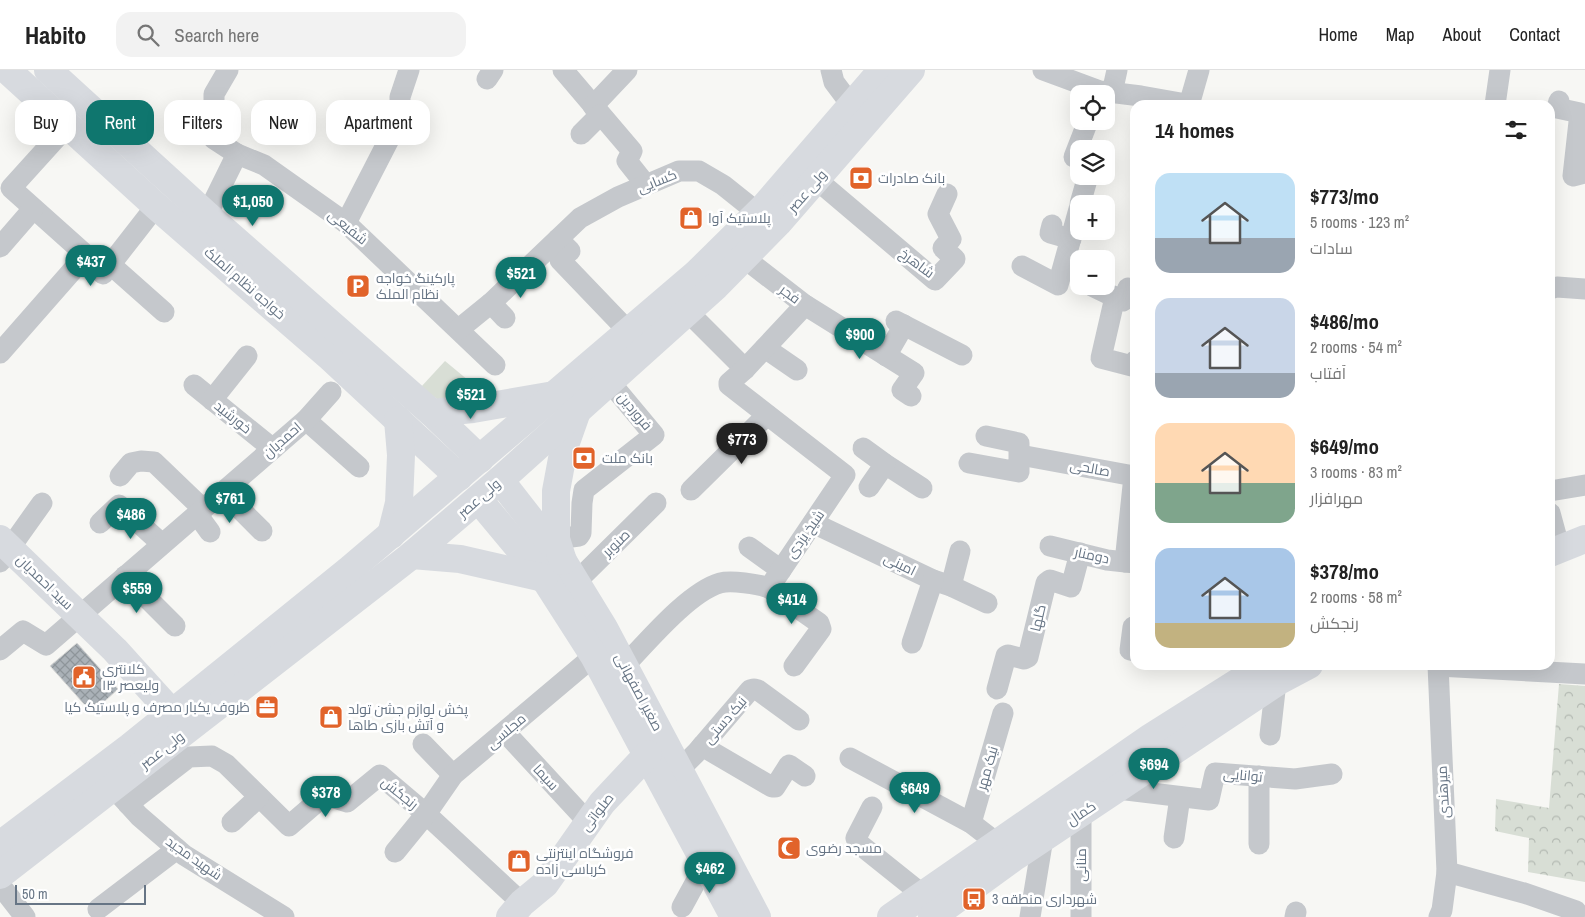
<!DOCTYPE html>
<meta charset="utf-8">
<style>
body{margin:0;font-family:"Archivo Narrow",Cairo,sans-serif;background:#f2f2f2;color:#222;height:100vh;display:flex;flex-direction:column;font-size:19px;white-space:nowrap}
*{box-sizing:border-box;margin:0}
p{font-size:16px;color:#767676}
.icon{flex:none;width:28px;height:28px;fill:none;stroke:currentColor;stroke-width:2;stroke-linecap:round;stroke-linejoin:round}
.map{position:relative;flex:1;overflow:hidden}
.side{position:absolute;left:1130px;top:30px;width:425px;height:570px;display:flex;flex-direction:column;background:#fff;border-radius:15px;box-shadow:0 5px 20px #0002}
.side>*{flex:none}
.top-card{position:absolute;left:15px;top:30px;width:475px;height:45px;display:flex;gap:10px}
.tools{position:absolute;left:1070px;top:15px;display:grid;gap:10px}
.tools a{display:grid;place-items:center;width:45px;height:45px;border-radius:10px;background:#fff;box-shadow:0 5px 20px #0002;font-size:25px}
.scale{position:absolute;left:15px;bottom:12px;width:131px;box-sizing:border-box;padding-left:5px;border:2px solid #677585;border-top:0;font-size:14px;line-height:18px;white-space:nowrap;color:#677585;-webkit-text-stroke:4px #fff;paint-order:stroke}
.price{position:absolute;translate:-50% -42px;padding:0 11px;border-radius:18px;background:#0f766e;color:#fff;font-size:16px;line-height:32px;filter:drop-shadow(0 1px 2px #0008)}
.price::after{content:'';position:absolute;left:50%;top:30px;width:15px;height:11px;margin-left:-8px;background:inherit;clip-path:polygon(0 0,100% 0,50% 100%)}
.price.current{background:#222;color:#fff}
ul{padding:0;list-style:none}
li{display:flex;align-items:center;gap:15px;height:125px;padding:0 25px}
li span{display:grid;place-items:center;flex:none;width:140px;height:100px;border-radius:15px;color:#555}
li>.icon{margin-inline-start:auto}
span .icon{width:60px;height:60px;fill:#fffc;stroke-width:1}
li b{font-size:21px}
h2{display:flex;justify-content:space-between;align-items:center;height:60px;padding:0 25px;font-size:21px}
.chip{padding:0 18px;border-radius:15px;background:#fff;box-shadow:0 5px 20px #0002;font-size:18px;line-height:45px}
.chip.current{background:#0f766e;color:#fff}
header{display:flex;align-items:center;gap:30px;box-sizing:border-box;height:70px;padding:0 25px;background:#fff;border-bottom:1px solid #e0e0e0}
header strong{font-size:24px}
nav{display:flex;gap:28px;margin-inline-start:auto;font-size:18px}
.search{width:350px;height:45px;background:#f2f2f2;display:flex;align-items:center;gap:12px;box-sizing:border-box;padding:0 18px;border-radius:15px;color:#767676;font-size:19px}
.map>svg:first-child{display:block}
.green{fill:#d8ded5}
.park{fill:url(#park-crowns)}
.building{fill:url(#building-cross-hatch);stroke:#d9d9d7}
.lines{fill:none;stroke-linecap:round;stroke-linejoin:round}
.street{stroke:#c5c8cc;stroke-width:21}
.secondary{stroke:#d7dadf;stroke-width:28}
.primary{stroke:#d7dadf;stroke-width:28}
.labels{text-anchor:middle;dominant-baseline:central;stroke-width:5;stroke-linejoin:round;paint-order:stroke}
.poi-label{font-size:14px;fill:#677585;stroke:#fff;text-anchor:start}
.street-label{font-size:14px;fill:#677585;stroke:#fff}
</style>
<header>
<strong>Habito</strong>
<div class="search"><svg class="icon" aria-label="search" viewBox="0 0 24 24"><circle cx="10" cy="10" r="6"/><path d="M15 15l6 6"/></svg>Search here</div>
<nav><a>Home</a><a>Map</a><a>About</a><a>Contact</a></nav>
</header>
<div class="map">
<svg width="1585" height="847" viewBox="0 0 1585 847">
<defs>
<pattern id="park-crowns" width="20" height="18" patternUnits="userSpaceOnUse" patternTransform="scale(1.25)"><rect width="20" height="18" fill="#d8ded5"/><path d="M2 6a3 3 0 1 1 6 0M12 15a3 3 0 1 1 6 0" fill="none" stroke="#b3b9b2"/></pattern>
<pattern id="building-cross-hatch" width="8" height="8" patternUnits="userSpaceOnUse" patternTransform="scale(1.25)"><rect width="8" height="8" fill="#aab1b7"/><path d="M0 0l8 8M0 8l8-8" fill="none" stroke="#8e959a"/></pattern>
</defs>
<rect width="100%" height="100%" fill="#f7f7f4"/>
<polygon class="green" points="445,291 486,325 445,335 421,317"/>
<polygon class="park" points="1559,614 1585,616 1585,812 1528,802 1529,768 1495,761 1496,729 1549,738"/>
<polygon class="building" points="77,573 118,619 92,643 50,596"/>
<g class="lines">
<g class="street">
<polyline points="228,0 214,24 214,69 237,84"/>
<polyline points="563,0 632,81 627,91 646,115"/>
<polyline points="831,0 834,12 852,36"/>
<polyline points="1043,0 1100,21 1141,26 1192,35"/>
<polyline points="487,9 493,0"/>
<polyline points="1112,23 1117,0"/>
<polyline points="1559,31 1557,38 1580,43 1573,106 1585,103"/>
<polyline points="1189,35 1199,0"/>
<polyline points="1495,35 1500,0"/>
<polyline points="593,36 627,0"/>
<polyline points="68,55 11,118 86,185"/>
<polyline points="581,64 600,45"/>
<polyline points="1079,89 1074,87 1088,51"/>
<polyline points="817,110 935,210 955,189 943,178 951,169 938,144 947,124"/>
<polyline points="1080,134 1088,106"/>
<polyline points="207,145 237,84 264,95 346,153 495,295"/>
<polyline points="346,153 400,48 400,27 409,0"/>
<polyline points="1052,155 1050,163 1071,169"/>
<polyline points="558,169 570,181 560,190 629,262"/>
<polyline points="0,177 33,139"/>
<polyline points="744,188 805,235 914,303 902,320 911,326"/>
<polyline points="111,195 164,242"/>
<polyline points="1022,196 1058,215 1079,139"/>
<polyline points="1092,216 1123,231 1128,218 1135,222"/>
<polyline points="1550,219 1557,217 1585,219"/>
<polyline points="1115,227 1101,288 1132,296 1135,291"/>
<polyline points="491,233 505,248"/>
<polyline points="688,242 745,299"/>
<polyline points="896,251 962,285"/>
<polyline points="459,259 491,233 580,148 618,127 679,101 699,101 723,115 758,143"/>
<polyline points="765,278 797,300"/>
<polyline points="0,283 86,185 103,204 156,136"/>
<polyline points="886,286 904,255"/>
<polyline points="194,315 273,379"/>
<polyline points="212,330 247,286"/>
<polyline points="306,350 359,397"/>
<polyline points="863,378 885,394 922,418"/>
<polyline points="1020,385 1134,406 1125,492"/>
<polyline points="969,393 1019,402 1019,373 986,366"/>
<polyline points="120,406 131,393 141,391 154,392 203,439"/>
<polyline points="869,417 885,394"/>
<polyline points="691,420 767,345"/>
<polyline points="1550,421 1585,415"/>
<polyline points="223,422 262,461"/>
<polyline points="1550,443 1556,465"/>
<polyline points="197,444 210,462"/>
<polyline points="100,453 119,435 162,474"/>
<polyline points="813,453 933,510 951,516 987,533"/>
<polyline points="556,469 579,466 581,463 582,433 584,420 654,365 609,311"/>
<polyline points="1050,476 1107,490 1135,493"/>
<polyline points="749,477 781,500"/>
<polyline points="0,492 42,433"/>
<polyline points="125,506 175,556"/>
<polyline points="576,512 656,433"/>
<polyline points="951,516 960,481"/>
<polyline points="769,518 819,553 821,559 794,596"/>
<polyline points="1133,557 1130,580 1135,581"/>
<polyline points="912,573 933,510"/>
<polyline points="0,580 23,561 46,575 306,350 331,322"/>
<path d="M625 595C648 571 689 522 720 513 731 510 758 514 769 518L845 405 729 315V313L745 299 805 235"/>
<polyline points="1438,595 1447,802 1442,840 1439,847"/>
<polyline points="1438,596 1585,604"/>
<polyline points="997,619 1006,586 1008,585 1024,589 1028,587 1046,513 1050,510 1071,517 1080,483"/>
<polyline points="505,662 588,752"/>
<polyline points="1270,665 1277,603"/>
<polyline points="423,674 453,705"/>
<polyline points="702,676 772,717 775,717 789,695 805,706"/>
<polyline points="850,688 971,753 997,773"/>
<polyline points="679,700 696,683 750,620 754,619 758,620 799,650"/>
<polyline points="1259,706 1259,774"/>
<polyline points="1118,719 1209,730 1215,703 1295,709 1332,704"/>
<polyline points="119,724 139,746 184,785 284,847"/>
<polyline points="128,734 189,687 212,686 226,694 289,756 325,725 347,732 380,705 426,744 522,833"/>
<polyline points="872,737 856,768 858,773 923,825"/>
<polyline points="232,752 259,727"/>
<polyline points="971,753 1003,643"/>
<polyline points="1174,768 1180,727"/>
<polyline points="395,782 426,744 453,705 594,586"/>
<polyline points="1447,802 1524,823 1576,841"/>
<polyline points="0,815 25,847"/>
<polyline points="682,837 706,793"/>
<polyline points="98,839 177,779"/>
<polyline points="1030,847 1043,768"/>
<polyline points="1081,847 1081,743"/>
<polyline points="1295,847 1296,842"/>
</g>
<g class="secondary">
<polyline points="7,0 156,136 331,288 459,407"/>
<polyline points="48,0 207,145 432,343 480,389"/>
<polyline points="500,410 563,491 604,558 757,847"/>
<polyline points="478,429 544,508 594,586 734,847"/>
<polyline points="0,469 115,580 172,643"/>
<polyline points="1550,483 1585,469"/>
<polyline points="510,847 522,833 545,814 602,733 648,684"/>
<polyline points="891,847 1151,667 1265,595"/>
<polyline points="932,847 1016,786 1277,612 1309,595"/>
</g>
<g class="primary">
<polyline points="432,343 473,339 554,325"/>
<polyline points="391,465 399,433 401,385 398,350"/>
<polyline points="412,485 460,489 544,508"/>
<polyline points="563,491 556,469 556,421 564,378 576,344"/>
<polyline points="0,775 130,677 349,500 696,204 764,137 882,0"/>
<polyline points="0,805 412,485 500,410 716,216 778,153 911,0"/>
</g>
</g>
<defs>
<g id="bank-square" transform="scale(1.25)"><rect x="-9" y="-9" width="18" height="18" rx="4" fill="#e1632a" stroke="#fff"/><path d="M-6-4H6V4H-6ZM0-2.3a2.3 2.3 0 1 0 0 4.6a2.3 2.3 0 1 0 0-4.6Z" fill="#fff"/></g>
<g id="shop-square" transform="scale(1.25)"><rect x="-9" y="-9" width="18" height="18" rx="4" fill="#e1632a" stroke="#fff"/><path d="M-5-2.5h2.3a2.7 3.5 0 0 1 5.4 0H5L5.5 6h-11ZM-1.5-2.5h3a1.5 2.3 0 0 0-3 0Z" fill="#fff"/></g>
<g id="parking-square" transform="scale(1.25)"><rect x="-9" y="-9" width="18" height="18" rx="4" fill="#e1632a" stroke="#fff"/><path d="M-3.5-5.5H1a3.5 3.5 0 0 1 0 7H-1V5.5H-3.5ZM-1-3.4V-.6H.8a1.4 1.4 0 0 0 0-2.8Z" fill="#fff"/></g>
<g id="civic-square" transform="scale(1.25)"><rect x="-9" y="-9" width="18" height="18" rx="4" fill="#e1632a" stroke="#fff"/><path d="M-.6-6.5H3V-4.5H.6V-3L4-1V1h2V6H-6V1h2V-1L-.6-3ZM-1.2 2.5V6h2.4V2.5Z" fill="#fff"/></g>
<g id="office-square" transform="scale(1.25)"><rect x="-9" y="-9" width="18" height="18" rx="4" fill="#e1632a" stroke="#fff"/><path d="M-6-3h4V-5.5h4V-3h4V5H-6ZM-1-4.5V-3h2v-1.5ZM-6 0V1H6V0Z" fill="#fff"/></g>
<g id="mosque-square" transform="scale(1.25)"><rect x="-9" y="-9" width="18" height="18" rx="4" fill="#e1632a" stroke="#fff"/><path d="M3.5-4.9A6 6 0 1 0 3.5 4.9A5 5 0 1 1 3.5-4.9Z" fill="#fff"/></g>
<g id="bus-square" transform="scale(1.25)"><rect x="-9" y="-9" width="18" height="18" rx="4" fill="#e1632a" stroke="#fff"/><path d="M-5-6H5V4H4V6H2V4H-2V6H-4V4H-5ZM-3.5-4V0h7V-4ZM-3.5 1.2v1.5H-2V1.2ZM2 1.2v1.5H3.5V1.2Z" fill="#fff"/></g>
</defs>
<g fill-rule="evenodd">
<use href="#bank-square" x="861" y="108"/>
<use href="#shop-square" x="691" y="148"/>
<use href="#parking-square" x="358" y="216"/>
<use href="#bank-square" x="584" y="388"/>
<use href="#civic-square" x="84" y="607"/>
<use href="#office-square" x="267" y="637"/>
<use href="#shop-square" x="331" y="647"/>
<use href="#mosque-square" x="789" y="778"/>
<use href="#shop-square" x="519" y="791"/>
<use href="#bus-square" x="974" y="829"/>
</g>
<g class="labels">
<g class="poi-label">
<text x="878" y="108">بانک صادرات</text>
<text x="708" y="148">پلاستیک آوا</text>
<text x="376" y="208">پارکینگ خواجه<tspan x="376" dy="16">نظام الملک</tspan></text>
<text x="602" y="388">بانک ملت</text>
<text x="102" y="599">کلانتری<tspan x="102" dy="16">۱۳ ولیعصر</tspan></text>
<text x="250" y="637" text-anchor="end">ظروف یکبار مصرف و پلاستیک کیا</text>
<text x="348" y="639">پخش لوازم جشن تولد<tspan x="348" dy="16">و آتش بازی طاها</tspan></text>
<text x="806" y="778">مسجد رضوی</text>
<text x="536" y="783">فروشگاه اینترنتی<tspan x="536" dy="16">کرباسی زاده</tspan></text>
<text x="992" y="829">شهرداری منطقه 3</text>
</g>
<g class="street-label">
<text transform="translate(657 111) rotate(-22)">کسایی</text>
<text transform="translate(807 121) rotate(-49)">ولی عصر</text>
<text transform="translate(348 157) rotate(39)">شفیعی</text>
<text transform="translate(917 193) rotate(37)">شاهرخ</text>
<text transform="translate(245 213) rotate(41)">خواجه نظام الملک</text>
<text transform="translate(790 224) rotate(37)">فجر</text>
<text transform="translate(635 341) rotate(50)">فروردین</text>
<text transform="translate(233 347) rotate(39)">خورشید</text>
<text transform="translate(282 370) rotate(-41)">احمدیان</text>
<text transform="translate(1090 398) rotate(10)">صالحی</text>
<text transform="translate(479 428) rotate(-41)">ولی عصر</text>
<text transform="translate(805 464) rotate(-55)">شیخ یزدی</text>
<text transform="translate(616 473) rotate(-44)">صنوبر</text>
<text transform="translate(1092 485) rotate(12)">دومنار</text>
<text transform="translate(900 494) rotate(26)">امینی</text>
<text transform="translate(45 512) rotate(44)">سید احمدیان</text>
<text transform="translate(1038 548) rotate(-77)">گلها</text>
<text transform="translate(639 622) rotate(62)">صغیر اصفهانی</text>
<text transform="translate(725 650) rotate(-49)">نیک دستی</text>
<text transform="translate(506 661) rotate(-40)">مجلسی</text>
<text transform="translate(162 680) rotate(-38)">ولی عصر</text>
<text transform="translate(987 698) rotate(-74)">نیک مهر</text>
<text transform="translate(1243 705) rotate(5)">توانایی</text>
<text transform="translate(546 707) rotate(47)">سیما</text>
<text transform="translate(1443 722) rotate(-93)">میرهندی</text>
<text transform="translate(400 723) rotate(39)">رنجکش</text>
<text transform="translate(597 742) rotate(-52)">صلواتی</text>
<text transform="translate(1081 743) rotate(-34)">کمال</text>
<text transform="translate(194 788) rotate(35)">شهید مجید</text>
<text transform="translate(1081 795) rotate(-90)">منانی</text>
</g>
</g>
</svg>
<div class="tools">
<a><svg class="icon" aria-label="locate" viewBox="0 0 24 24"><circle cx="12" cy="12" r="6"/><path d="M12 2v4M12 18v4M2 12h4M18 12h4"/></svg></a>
<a><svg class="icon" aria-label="layers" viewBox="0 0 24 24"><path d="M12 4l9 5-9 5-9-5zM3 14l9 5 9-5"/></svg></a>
<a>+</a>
<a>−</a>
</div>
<div class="scale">50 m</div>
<b class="price" style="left:253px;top:157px">$1,050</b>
<b class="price" style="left:91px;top:217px">$437</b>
<b class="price" style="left:521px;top:229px">$521</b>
<b class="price" style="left:860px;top:290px">$900</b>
<b class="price" style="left:471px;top:350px">$521</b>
<b class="price current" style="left:742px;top:395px">$773</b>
<b class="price" style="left:230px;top:454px">$761</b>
<b class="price" style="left:131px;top:470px">$486</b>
<b class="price" style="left:137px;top:544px">$559</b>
<b class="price" style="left:792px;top:555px">$414</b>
<b class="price" style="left:1154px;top:720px">$694</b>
<b class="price" style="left:915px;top:744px">$649</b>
<b class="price" style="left:326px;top:748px">$378</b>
<b class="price" style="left:710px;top:824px">$462</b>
<div class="top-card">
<a class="chip">Buy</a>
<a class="chip current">Rent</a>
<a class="chip">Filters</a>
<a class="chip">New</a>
<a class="chip">Apartment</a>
</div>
<section class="side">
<h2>14 homes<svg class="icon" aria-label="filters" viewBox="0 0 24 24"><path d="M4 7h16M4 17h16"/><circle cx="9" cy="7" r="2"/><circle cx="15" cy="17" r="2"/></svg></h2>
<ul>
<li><span style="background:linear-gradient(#bfe0f5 65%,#9aa5b1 0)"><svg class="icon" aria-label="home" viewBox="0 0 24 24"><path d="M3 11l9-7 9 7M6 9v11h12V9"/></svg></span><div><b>$773/mo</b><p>5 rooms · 123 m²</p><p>سادات</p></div></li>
<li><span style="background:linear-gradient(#c9d6e8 75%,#9aa5b1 0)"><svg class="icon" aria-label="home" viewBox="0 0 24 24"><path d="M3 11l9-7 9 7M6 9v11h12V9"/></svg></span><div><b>$486/mo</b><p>2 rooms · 54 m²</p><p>آفتاب</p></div></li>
<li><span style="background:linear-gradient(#ffd9b3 60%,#7fa58c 0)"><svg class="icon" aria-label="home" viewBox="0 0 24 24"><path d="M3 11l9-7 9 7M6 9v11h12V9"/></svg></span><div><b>$649/mo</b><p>3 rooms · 83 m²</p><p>مهرافزار</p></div></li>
<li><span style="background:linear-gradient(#a9c7e8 75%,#c2b280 0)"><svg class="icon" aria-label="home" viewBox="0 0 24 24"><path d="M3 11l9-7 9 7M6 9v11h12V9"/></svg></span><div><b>$378/mo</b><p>2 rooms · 58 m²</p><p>رنجکش</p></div></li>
</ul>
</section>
</div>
